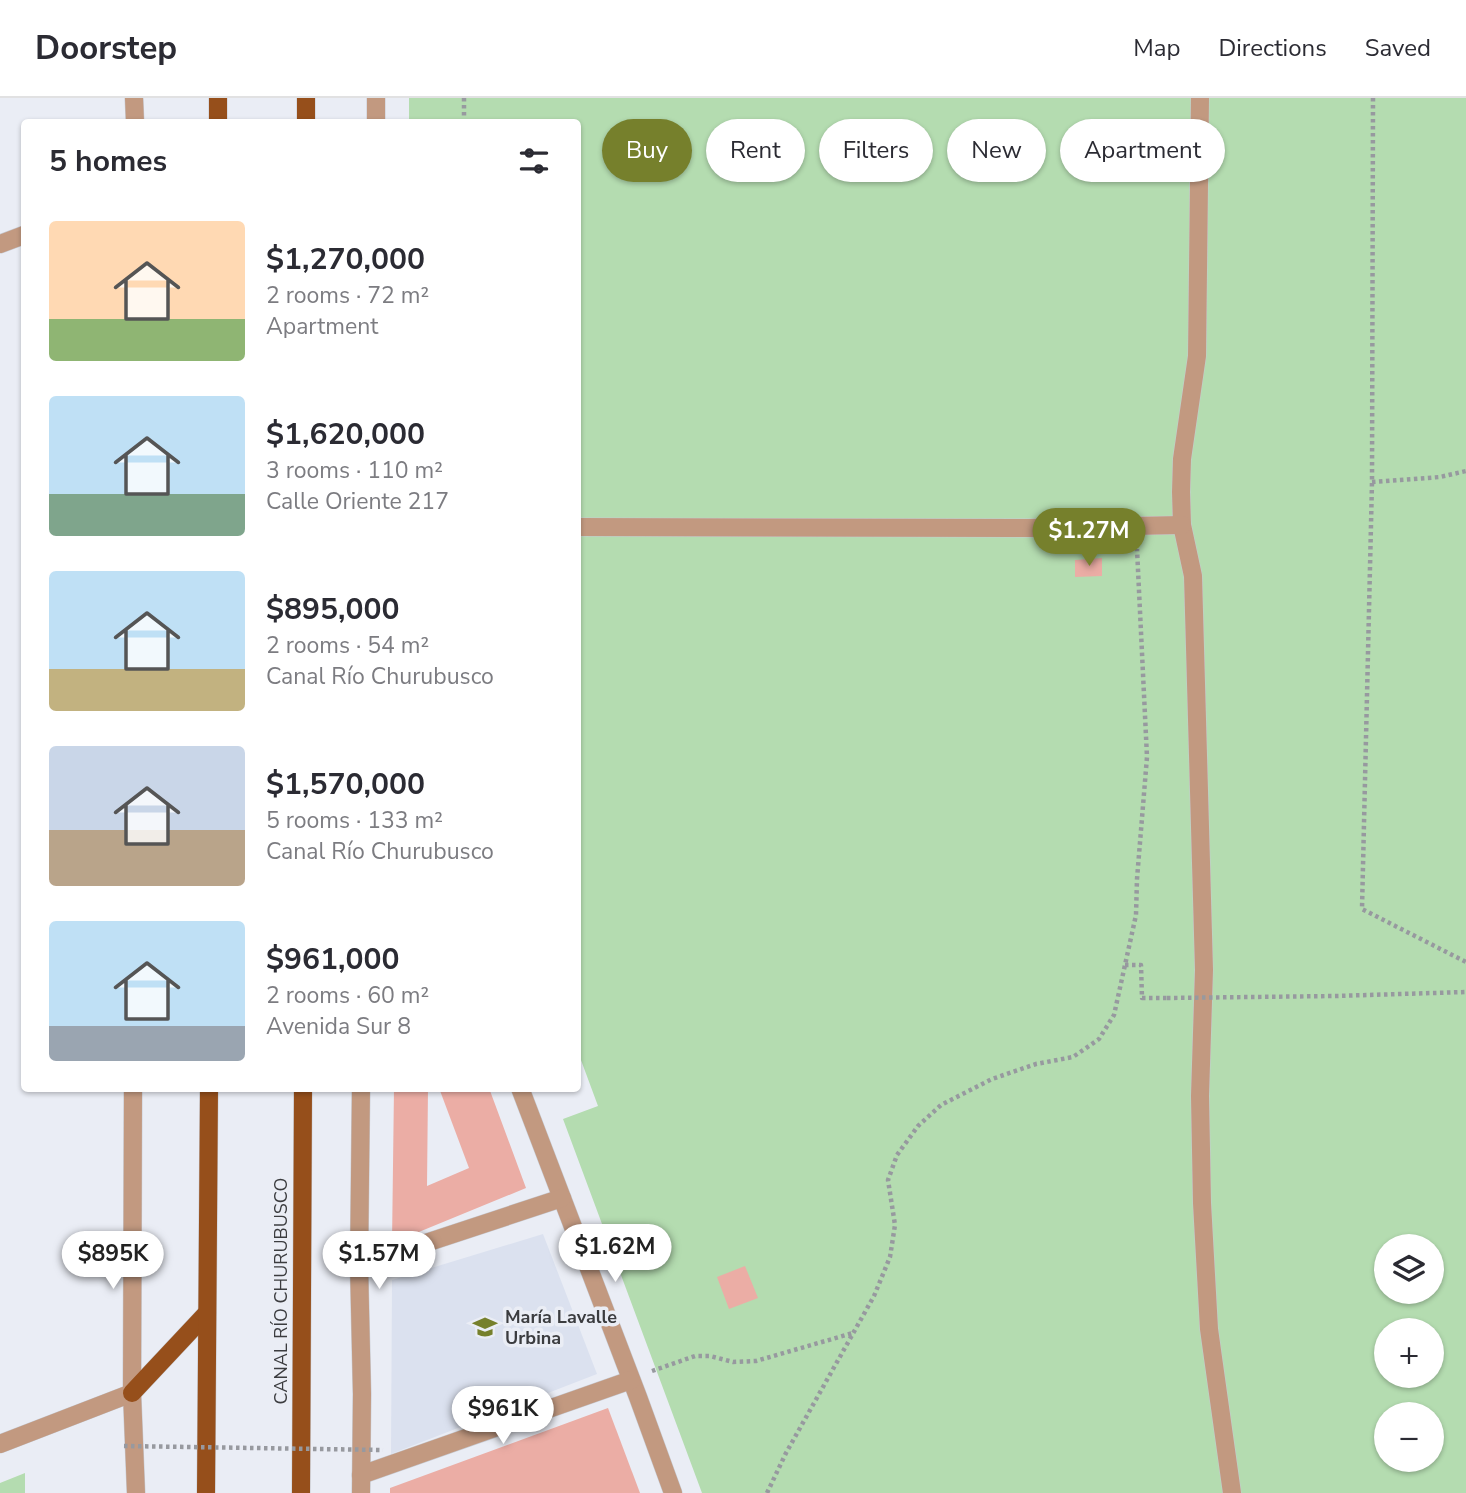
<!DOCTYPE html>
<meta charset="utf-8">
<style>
body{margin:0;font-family:"Nunito Sans",sans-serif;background:#f7f7f7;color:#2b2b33;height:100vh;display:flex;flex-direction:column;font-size:26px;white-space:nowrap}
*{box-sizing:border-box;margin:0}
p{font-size:23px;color:#7c7c81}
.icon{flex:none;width:38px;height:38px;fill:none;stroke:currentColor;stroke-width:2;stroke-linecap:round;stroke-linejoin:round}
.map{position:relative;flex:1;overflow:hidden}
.side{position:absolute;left:21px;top:21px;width:560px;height:973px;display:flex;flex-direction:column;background:#fff;border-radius:7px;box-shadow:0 2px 5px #0004}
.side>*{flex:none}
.top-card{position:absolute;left:602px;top:21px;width:665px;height:63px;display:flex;gap:14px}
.buttons{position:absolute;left:1374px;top:1136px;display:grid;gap:14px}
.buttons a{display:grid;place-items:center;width:70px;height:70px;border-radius:50%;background:#fff;box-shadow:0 2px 5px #0004;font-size:35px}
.price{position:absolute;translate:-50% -60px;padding:0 16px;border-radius:24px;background:#fff;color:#222;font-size:23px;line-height:46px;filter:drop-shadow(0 2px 4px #0008)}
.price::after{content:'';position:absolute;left:50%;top:42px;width:21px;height:16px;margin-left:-10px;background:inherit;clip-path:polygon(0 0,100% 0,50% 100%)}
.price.on{background:#76802c;color:#fff}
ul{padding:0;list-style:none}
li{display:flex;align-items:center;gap:21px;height:175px;padding:0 28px}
li span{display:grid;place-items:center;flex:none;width:196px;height:140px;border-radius:7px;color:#555}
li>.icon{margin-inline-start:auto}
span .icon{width:84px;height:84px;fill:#fffc;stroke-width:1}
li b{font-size:30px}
h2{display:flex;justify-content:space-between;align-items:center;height:84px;padding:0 28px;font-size:30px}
.pill{padding:0 24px;border-radius:32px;background:#fff;box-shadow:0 2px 5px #0004;font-size:24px;line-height:63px}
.pill.on{background:#76802c;color:#fff}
header{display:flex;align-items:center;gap:42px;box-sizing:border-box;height:98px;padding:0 35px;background:#fff;border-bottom:2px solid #e1e1e2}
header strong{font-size:33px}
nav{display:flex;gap:38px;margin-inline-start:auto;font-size:24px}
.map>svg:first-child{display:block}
.built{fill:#dbe1ef}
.green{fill:#b4dcb0;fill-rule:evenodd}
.building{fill:#ebada5}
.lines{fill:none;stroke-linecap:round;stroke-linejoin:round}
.service-casing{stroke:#c7cad1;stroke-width:19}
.minor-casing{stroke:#c7cad1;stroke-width:19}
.tertiary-casing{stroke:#c7cad1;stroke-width:19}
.primary-casing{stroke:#c7cad1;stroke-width:19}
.path{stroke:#97999f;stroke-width:4.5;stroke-dasharray:3.5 3.5;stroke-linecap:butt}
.service{stroke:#c29980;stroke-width:18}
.minor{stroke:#c29980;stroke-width:18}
.tertiary{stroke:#c29980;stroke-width:18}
.primary{stroke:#964f1b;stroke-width:18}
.path-bridge{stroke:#97999f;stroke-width:4.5;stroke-dasharray:3.5 3.5;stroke-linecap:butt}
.labels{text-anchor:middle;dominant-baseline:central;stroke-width:7;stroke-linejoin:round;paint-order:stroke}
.street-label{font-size:18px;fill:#3b3c3f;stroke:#eaedf5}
.poi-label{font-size:18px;font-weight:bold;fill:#3b3c3f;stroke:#eaedf5;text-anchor:start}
</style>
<header>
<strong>Doorstep</strong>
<nav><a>Map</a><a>Directions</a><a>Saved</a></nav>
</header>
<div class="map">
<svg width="1466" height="1395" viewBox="0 0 1466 1395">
<rect width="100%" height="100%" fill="#eaedf5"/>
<polygon class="built" points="543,1136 597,1276 391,1356 392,1182"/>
<g class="green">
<path d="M409 0H1466V1395H702L563 1021 598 1008 578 954V24H409ZM1386 1148H1432V1194H1386ZM1386 1232H1432V1278H1386ZM1386 1316H1432V1362H1386Z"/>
<polygon points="25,1375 25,1395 0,1395 0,1385"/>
</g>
<g class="building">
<polygon points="1102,460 1102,478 1075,479 1075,462"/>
<polygon points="394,990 428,990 427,1088 469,1070 439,990 489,990 526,1090 392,1145"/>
<polygon points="745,1168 758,1200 729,1211 717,1179"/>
<polygon points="608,1310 640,1395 390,1395 390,1390"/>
</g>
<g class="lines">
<g class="service-casing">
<g id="service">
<polyline points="1200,0 1197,258 1182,361 1181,394 1182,427 1193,478 1204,872 1200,998 1202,1105 1209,1231 1232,1395"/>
<polyline points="578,429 1030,430 1182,427"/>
</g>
</g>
<g class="minor-casing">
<g id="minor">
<polyline points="0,146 24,137"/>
<polyline points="520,990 638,1299 673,1395"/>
<polyline points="359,1167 562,1100"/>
<polyline points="361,1377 631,1282"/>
</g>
</g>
<g class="tertiary-casing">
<g id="tertiary">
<polyline points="134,0 135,24"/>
<polyline points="376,24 376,0"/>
<polyline points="133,990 132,1295 136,1395"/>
<polyline points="0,1346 132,1295"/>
<polyline points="361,1395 362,1296 359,1167 361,990"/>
</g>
</g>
<g class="primary-casing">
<g id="primary">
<polyline points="218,24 218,0"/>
<polyline points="306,24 306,0"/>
<polyline points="132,1295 207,1215"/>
<polyline points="206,1395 209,990"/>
<polyline points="301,1395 303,990"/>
</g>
</g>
<g class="path">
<polyline points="464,0 464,24"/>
<polyline points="1373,0 1372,384 1362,811 1466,864"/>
<polyline points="1372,384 1440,379 1466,373"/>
<polyline points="1125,867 1141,867 1142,900 1167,900"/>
<polyline points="1335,898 1466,894"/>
<polyline points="652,1273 695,1258 710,1258 733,1264 756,1263 853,1235"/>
<polyline points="767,1395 786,1355 874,1198 890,1159 895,1127 888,1082 897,1057 918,1028 941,1007 992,981 1036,966 1073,959 1099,941 1114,917 1136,817 1137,781 1147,659 1137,451"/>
</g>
<use href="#service" class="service"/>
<use href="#minor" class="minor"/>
<use href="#tertiary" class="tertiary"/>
<use href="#primary" class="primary"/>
<g class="path-bridge">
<polyline points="1167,900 1335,898"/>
<polyline points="124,1348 383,1352"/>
</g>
</g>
<defs>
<g id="school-bare" transform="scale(1.89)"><path d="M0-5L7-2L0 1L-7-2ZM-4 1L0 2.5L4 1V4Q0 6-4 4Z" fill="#76802c" stroke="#eaedf5" stroke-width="2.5" paint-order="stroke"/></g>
</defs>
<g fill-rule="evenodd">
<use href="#school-bare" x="485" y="1229"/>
</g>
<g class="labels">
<g class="street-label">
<text transform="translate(281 1193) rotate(-90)">CANAL RÍO CHURUBUSCO</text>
</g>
<g class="poi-label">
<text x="505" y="1219">María Lavalle<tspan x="505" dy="21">Urbina</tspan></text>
</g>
</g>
</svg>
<div class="buttons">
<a><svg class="icon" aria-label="layers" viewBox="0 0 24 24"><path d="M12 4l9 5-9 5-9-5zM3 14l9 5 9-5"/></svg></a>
<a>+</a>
<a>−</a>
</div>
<b class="price on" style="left:1089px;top:470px">$1.27M</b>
<b class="price" style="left:615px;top:1186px">$1.62M</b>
<b class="price" style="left:113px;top:1193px">$895K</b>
<b class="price" style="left:379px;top:1193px">$1.57M</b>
<b class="price" style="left:503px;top:1348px">$961K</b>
<div class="top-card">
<a class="pill on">Buy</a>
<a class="pill">Rent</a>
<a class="pill">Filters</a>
<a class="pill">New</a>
<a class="pill">Apartment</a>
</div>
<section class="side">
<h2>5 homes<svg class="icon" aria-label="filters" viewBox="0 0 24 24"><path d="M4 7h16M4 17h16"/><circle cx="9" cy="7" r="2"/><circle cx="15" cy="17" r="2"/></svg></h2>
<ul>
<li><span style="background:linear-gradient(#ffd9b3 70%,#8fb573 0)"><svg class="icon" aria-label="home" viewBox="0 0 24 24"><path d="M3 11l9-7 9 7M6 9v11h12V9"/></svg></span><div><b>$1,270,000</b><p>2 rooms · 72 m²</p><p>Apartment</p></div></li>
<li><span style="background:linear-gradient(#bfe0f5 70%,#7fa58c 0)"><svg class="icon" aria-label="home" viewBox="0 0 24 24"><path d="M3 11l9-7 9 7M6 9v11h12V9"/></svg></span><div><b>$1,620,000</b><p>3 rooms · 110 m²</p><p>Calle Oriente 217</p></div></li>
<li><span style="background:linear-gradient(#bfe0f5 70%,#c2b280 0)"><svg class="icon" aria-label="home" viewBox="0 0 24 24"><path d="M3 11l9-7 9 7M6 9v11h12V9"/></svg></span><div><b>$895,000</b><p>2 rooms · 54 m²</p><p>Canal Río Churubusco</p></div></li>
<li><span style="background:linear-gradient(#c9d6e8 60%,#b9a48a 0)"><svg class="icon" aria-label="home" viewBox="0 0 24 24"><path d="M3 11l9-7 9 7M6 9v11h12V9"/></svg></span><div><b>$1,570,000</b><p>5 rooms · 133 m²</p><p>Canal Río Churubusco</p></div></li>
<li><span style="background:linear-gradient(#bfe0f5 75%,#9aa5b1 0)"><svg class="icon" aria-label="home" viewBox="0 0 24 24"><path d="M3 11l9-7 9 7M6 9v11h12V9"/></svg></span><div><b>$961,000</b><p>2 rooms · 60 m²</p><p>Avenida Sur 8</p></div></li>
</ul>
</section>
</div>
